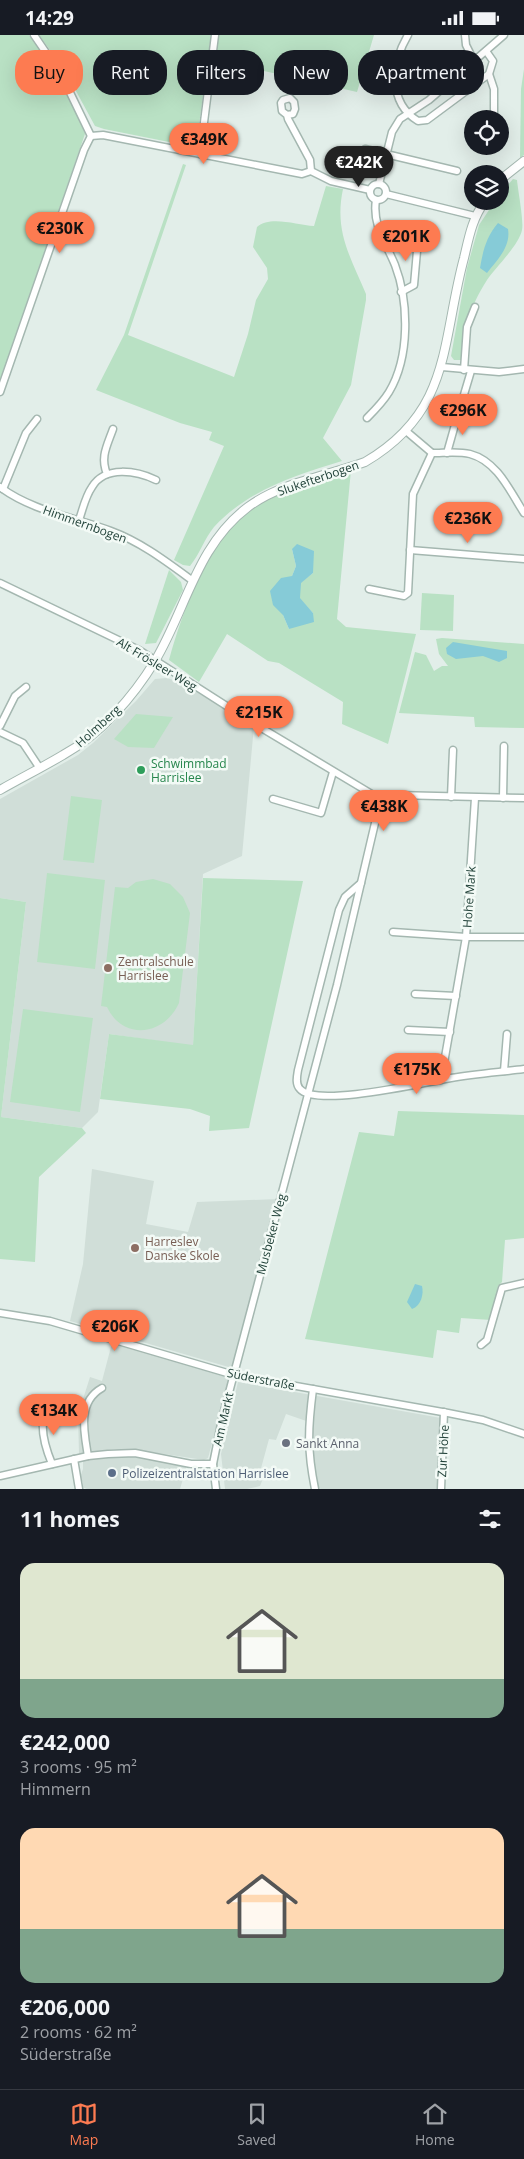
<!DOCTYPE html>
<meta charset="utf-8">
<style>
body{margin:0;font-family:"Open Sans",sans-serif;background:#242831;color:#f1f3f6;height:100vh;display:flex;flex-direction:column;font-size:19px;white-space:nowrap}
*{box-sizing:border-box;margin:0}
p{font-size:16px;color:#9ea1a6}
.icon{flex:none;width:28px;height:28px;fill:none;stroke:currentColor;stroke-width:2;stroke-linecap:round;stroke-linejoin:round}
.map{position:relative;height:1454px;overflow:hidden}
.side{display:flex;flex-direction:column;background:#171b24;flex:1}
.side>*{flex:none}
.banner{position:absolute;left:15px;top:15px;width:495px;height:45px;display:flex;gap:10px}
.buttons{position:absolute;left:464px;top:75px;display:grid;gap:10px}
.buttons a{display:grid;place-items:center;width:45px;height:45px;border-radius:50%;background:#171b24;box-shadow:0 5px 20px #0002;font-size:25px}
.price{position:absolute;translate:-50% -42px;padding:0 11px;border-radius:18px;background:#fd7b51;color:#111;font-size:16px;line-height:32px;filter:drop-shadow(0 1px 2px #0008)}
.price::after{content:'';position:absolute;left:50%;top:30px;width:15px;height:11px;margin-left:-8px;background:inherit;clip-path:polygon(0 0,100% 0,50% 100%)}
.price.selected{background:#222;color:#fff}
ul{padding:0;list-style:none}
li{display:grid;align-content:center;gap:10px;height:265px;padding:0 20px}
li span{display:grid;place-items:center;height:155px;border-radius:15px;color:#555}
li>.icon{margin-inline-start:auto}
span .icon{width:90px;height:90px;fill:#fffc;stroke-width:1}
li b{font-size:21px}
h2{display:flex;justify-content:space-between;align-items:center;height:60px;padding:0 20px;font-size:21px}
.pill{padding:0 18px;border-radius:20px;background:#171b24;box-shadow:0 5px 20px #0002;font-size:18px;line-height:45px}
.pill.selected{background:#fd7b51;color:#111}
.status{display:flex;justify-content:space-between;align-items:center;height:35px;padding:0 25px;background:#171b24;direction:ltr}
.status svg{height:14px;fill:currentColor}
.menu{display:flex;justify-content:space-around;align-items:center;height:70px;border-top:1px solid #363941;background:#171b24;font-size:14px;color:#9ea1a6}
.menu a{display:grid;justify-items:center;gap:2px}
.menu .selected{color:#fd7b51}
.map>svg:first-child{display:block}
.built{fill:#d0ded8}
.green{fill:#b9e1c4;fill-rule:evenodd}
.water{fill:#86cbd7}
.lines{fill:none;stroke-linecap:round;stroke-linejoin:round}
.minor-casing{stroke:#a4b7b0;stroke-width:9}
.tertiary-casing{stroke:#a4b7b0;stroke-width:10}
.minor{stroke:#fff;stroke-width:6}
.tertiary{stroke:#fff;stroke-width:8}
.leisure-dot{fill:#2e9e5b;stroke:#f3faf6;stroke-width:2}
.education-dot{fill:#8d6e63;stroke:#f3faf6;stroke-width:2}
.worship-dot{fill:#6b7280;stroke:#f3faf6;stroke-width:2}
.service-dot{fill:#5c6f8a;stroke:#f3faf6;stroke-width:2}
.labels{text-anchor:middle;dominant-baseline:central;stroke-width:5;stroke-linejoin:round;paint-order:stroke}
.street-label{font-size:12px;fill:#204138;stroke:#f3faf6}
.leisure-label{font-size:12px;fill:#27864d;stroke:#f3faf6;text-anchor:start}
.education-label{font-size:12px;fill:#785e54;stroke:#f3faf6;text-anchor:start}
.worship-label{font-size:12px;fill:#5b616d;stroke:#f3faf6;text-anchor:start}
.service-label{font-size:12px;fill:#4e5e75;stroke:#f3faf6;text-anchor:start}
</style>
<div class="status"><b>14:29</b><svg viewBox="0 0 49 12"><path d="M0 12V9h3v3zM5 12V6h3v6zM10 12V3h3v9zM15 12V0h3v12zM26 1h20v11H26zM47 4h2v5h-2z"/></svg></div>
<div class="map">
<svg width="524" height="1454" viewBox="0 0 524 1454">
<rect width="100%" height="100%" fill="#e2eee9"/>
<g class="built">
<polygon points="166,643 178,646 254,691 242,821 203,839 193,1011 109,999 98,1077 82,1093 1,1082 26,867 0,863 0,764 78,720 93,708 136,666 155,644"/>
<polygon points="92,1134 154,1146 146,1189 188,1197 197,1167 278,1164 232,1333 70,1286 83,1229"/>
<polygon points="112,1308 230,1343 208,1423 204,1425 151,1417 114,1414 79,1419 78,1380 90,1342 102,1346"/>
<polygon points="238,1347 441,1383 438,1454 321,1454 316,1452 311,1421 312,1388 286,1379 276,1405 269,1404 260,1437 262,1446 260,1451 247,1454 225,1454 221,1419"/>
<polygon points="115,1421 146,1423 187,1430 180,1454 87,1454 82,1452 83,1447 79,1445 83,1434 83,1425"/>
</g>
<g class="green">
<polygon points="0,0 29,0 55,36 84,90 85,99 0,345"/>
<polygon points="39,0 211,0 197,105 194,112 104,94 95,91 64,34"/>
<polygon points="219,0 374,0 357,57 215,25"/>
<polygon points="524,34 524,120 520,123 521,54"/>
<path d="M183 129 186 130 128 300 234 342 248 299 256 265 268 244 267 233 253 212 257 192C270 180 297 190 314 191L326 151 343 154C334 196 350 221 366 259V265L351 350 323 403 342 426C296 440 248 455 214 492 204 504 200 519 190 531L183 530 174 525 224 411 209 405 212 397 180 388 96 355 124 300Z"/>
<path d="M513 144 517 145C518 156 524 186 522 195 519 210 496 232 487 245 469 273 465 293 463 325H454L451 321 467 233 479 190 495 166H500V159Z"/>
<path d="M351 435 337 584 346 592 416 599 388 709 342 689 343 667 279 628 268 626 227 599 199 647 169 625C182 577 209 503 251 473 280 453 318 445 351 435ZM292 514 313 538 300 548V564L313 578 289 594 283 580 292 541 296 531Z"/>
<polygon points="169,535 181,547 183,555 156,608 145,609"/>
<polygon points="422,558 454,560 453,596 420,595"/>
<polygon points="442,603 524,609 524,693 475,692 474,682 399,678 415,617 426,620 434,636 442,631 448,631 439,619 436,604"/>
<polygon points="136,679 173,682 154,713 128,712 114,704"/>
<polygon points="71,761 102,765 94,828 63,825"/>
<polygon points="47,838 105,845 95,934 37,927"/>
<polygon points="203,843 303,846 249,1093 209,1096 210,1081 190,1074 100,1064 109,999 193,1010"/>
<path d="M153 844 170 849 183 862 190 878 179 968C164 1001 123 1006 107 972L101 971 115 852 128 853 136 847Z"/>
<polygon points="0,863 26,867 1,1082 82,1093 86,1098 39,1142 35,1227 0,1224"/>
<polygon points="23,974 93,983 80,1077 10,1067"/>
<polygon points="398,1076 524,1080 524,1203 505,1205 502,1247 498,1251 491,1285 461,1283 459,1298 437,1295 433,1323 305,1304 359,1097 394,1101"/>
</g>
<g class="water">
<path d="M498 188 508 194C511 212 497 225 487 238L480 233C483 216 486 202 498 188Z"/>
<polygon points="297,509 314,516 313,538 301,548 300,563 313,578 314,587 289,594 283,580 273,570 270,556 281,543 292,541 296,531 292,514"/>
<polygon points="453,607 507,616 507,623 499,627 483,621 456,624 447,619 446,613"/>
<path d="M415 1249 422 1251C424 1259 421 1271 412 1274L407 1267Z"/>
</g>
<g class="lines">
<g class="minor-casing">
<g id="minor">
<polyline points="34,0 62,41 91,101"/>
<path d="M408 0C392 27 387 67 418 86L427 85 489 39 493 26 486 16"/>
<polyline points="465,0 466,10 474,26"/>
<polyline points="489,39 494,54 494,81"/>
<polyline points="287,80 282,76 281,68 283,65 290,63 294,67 295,74 293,79 287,80 288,84 310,125 311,136"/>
<polyline points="91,101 103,100 302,139 311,136 331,146 370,155"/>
<polyline points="365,114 457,136"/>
<polyline points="200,119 215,0"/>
<circle cx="378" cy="157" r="8"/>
<polyline points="379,149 392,97 400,84 429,65 504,0"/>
<polyline points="386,159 475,181"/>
<path d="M388 214C399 210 409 204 417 216L414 250 401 257"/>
<polyline points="442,332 499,337 524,334"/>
<polyline points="464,335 467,292 475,272"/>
<polyline points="0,357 84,115 91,101"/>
<polyline points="460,373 471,336"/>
<path d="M367 383C375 375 383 367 389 357 410 322 409 267 395 230 386 208 372 190 376 165"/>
<polyline points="406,396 432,418"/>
<polyline points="447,418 458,379"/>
<path d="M107 439C100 422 107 411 113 394"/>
<path d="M0 452C32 476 74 482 111 496 141 507 167 527 193 546"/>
<polyline points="3,454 26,398 37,384"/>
<path d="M79 485C83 474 85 462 92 452 105 430 137 436 156 445"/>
<polyline points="410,515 524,524"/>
<polyline points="0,548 139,615 250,686 370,758 375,762 379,771 337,950 222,1384 213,1429 216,1454"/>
<path d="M369 554 404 561 408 558 413 459 432 418C444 418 458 416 470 419 497 426 510 456 524 478"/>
<polyline points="0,691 15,661 26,652"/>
<polyline points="0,697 23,708 39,732"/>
<polyline points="451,762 453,715"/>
<polyline points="503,763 504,711"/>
<polyline points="273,764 321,778 333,737"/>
<polyline points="378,766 385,762 395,760 524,763"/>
<path d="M361 848 345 862 339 875 298 1035C297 1041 295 1049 300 1054 316 1073 426 1047 451 1043 475 1039 500 1037 524 1034"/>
<polyline points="393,897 466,902 524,902"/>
<polyline points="415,959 456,961"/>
<polyline points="408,995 450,997"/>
<polyline points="504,1036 507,999"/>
<polyline points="441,1045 466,902 475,763"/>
<polyline points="0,1278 50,1286 234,1340 448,1378 483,1385 524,1399"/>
<polyline points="481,1310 487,1305 502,1253 524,1248"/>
<path d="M313 1354C308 1393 307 1415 315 1454"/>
<path d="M88 1421C84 1397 77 1367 102 1353"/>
<polyline points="74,1424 79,1454"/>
<path d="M52 1429C45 1412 35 1383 52 1368"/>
<polyline points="0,1441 88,1421 108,1419 135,1418 191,1429 213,1429"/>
<polyline points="441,1454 444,1377"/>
</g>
</g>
<g class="tertiary-casing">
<g id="tertiary">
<polyline points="500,145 524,126"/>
<path d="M0 755C21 743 43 732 63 720 101 699 133 662 155 626 186 574 197 510 248 472 282 447 327 441 365 427 452 376 441 308 464 223 469 202 472 184 485 166"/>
</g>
</g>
<use href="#minor" class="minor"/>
<use href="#tertiary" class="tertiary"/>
</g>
<circle class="leisure-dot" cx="141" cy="735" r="5"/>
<g class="education-dot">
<circle cx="108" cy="933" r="5"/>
<circle cx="135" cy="1213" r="5"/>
</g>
<circle class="worship-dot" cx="286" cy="1408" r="5"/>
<circle class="service-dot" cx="112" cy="1438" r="5"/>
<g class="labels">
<g class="street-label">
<text transform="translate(318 443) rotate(-19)">Slukefterbogen</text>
<text transform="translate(85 489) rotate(20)">Himmernbogen</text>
<text transform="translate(157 629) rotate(31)">Alt Frösleer Weg</text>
<text transform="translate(98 691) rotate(-42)">Holmberg</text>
<text transform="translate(469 862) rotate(-86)">Hohe Mark</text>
<text transform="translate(271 1199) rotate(-75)">Musbeker Weg</text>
<text transform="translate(261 1344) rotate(11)">Süderstraße</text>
<text transform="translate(223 1384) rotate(-77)">Am Markt</text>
<text transform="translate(443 1416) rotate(-87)">Zur Höhe</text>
</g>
<g class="leisure-label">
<text x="151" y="728">Schwimmbad<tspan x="151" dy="14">Harrislee</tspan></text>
</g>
<g class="education-label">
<text x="118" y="926">Zentralschule<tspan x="118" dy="14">Harrislee</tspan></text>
<text x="145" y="1206">Harreslev<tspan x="145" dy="14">Danske Skole</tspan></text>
</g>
<g class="worship-label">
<text x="296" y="1408">Sankt Anna</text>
</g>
<g class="service-label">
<text x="122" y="1438">Polizeizentralstation Harrislee</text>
</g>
</g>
</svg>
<div class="buttons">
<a><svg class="icon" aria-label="locate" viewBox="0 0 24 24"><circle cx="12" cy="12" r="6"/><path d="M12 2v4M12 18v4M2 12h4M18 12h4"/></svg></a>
<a><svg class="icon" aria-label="layers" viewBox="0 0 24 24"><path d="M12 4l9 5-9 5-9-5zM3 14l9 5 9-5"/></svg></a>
</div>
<b class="price" style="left:204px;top:130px">€349K</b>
<b class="price selected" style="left:359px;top:153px">€242K</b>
<b class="price" style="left:60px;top:219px">€230K</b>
<b class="price" style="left:406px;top:227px">€201K</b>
<b class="price" style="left:463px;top:401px">€296K</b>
<b class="price" style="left:468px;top:509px">€236K</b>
<b class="price" style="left:259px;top:703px">€215K</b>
<b class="price" style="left:384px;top:797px">€438K</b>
<b class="price" style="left:417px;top:1060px">€175K</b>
<b class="price" style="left:115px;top:1317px">€206K</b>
<b class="price" style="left:54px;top:1401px">€134K</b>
<div class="banner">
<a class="pill selected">Buy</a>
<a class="pill">Rent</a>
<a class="pill">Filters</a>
<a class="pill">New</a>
<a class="pill">Apartment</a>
</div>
</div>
<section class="side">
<h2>11 homes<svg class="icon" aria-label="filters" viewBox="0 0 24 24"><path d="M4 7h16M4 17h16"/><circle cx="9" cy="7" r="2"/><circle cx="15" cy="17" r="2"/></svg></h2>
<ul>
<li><span style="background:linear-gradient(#dfe7d0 75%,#7fa58c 0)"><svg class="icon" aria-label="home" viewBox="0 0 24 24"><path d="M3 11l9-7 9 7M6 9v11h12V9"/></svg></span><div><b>€242,000</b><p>3 rooms · 95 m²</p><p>Himmern</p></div></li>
<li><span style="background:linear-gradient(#ffd9b3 65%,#7fa58c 0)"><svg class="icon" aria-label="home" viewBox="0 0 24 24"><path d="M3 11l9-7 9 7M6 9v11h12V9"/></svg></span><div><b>€206,000</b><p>2 rooms · 62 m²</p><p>Süderstraße</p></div></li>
</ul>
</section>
<nav class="menu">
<a class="selected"><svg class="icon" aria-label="map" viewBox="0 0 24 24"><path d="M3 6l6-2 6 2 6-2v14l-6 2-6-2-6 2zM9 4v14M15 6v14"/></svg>Map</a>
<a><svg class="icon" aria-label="saved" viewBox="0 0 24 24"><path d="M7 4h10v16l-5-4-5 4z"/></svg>Saved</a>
<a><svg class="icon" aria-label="home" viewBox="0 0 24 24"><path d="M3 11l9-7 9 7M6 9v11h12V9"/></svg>Home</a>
</nav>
